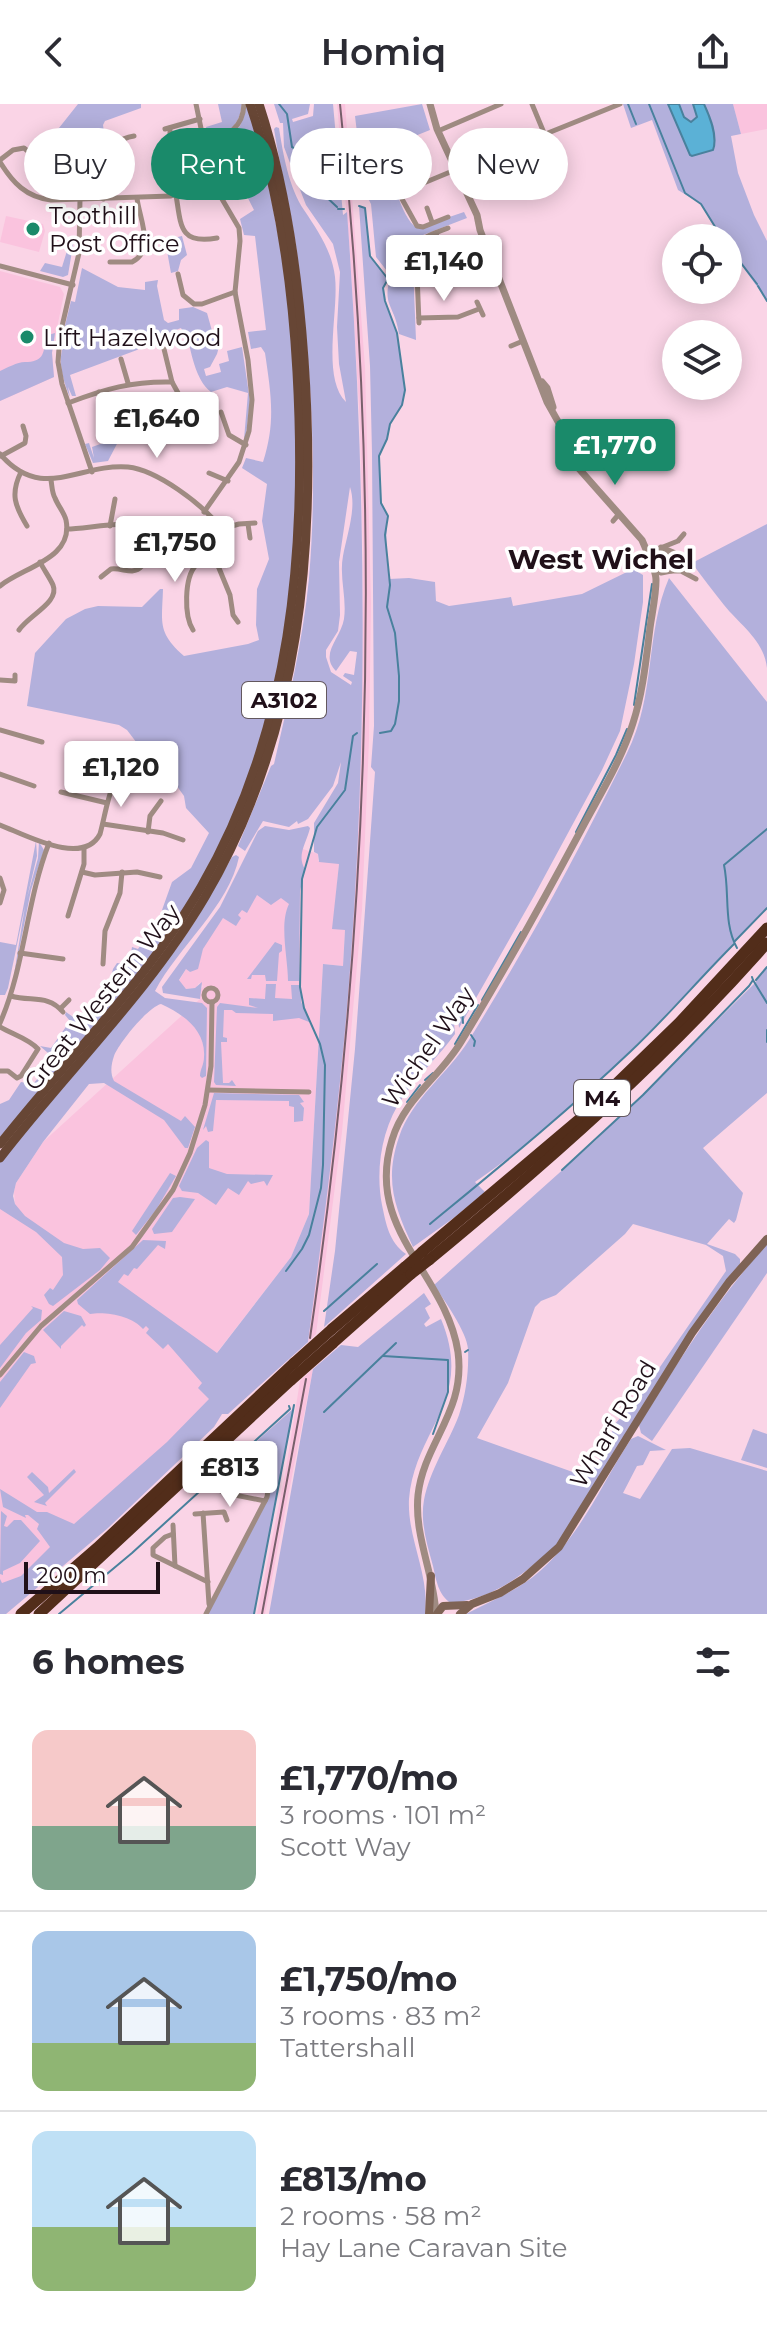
<!DOCTYPE html>
<meta charset="utf-8">
<style>
body{margin:0;font-family:Montserrat,sans-serif;background:#f2f2f3;color:#2b2b33;height:100vh;display:flex;flex-direction:column;font-size:30px;white-space:nowrap}
*{box-sizing:border-box;margin:0}
p{font-size:26px;color:#7c7c81}
.icon{flex:none;width:44px;height:44px;fill:none;stroke:currentColor;stroke-width:2;stroke-linecap:round;stroke-linejoin:round}
.map{position:relative;height:1510px;overflow:hidden}
.drawer{display:flex;flex-direction:column;background:#fff;flex:1}
.drawer>*{flex:none}
.guide{position:absolute;left:24px;top:24px;width:720px;height:72px;display:flex;gap:16px}
.controls{position:absolute;left:662px;top:120px;display:grid;gap:16px}
.controls a{display:grid;place-items:center;width:80px;height:80px;border-radius:50%;background:#fff;box-shadow:0 4px 20px #0003;font-size:40px}
.scale{position:absolute;left:24px;bottom:20px;width:136px;box-sizing:border-box;padding-left:8px;border:4px solid #201019;border-top:0;font-size:22px;line-height:28px;white-space:nowrap;color:#201019;-webkit-text-stroke:6px #fff;paint-order:stroke}
.price{position:absolute;translate:-50% -68px;padding:0 18px;border-radius:8px;background:#fff;color:#222;font-size:26px;line-height:52px;filter:drop-shadow(0 2px 4px #0008)}
.price::after{content:'';position:absolute;left:50%;top:48px;width:24px;height:18px;margin-left:-12px;background:inherit;clip-path:polygon(0 0,100% 0,50% 100%)}
.price.on{background:#1a8a6a;color:#fff}
ul{padding:0;list-style:none}
li{display:flex;align-items:center;gap:24px;height:200px;padding:0 32px}
li+li{border-top:2px solid #e1e1e2}
li span{display:grid;place-items:center;flex:none;width:224px;height:160px;border-radius:16px;color:#555}
li>.icon{margin-inline-start:auto}
span .icon{width:96px;height:96px;fill:#fffc;stroke-width:1}
li b{font-size:34px}
h2{display:flex;justify-content:space-between;align-items:center;height:96px;padding:0 32px;font-size:34px}
.chip{padding:0 28px;border-radius:36px;background:#fff;box-shadow:0 4px 20px #0003;font-size:28px;line-height:72px}
.chip.on{background:#1a8a6a;color:#fff}
header{display:flex;justify-content:space-between;align-items:center;height:104px;padding:0 32px;background:#fff;font-size:36px;font-weight:600}
.map>svg:first-child{display:block}
.built{fill:#fac3de}
.green{fill:#b3b0dc;fill-rule:evenodd}
.water{fill:#5bb1d6;stroke:#49819d;stroke-width:2}
.lines{fill:none;stroke-linecap:round;stroke-linejoin:round}
.stream{stroke:#49819d;stroke-width:2}
.minor{stroke:#9f8b82;stroke-width:5}
.tertiary{stroke:#9f8b82;stroke-width:7}
.secondary{stroke:#7e6355;stroke-width:8}
.primary{stroke:#674635;stroke-width:9}
.motorway{stroke:#522d1a;stroke-width:11}
.rail{stroke:#785f6b;stroke-width:2}
.motorway-bridge{stroke:#522d1a;stroke-width:11}
.poi-dot{fill:#1a8a6a;stroke:#fff;stroke-width:3}
.labels{text-anchor:middle;dominant-baseline:central;stroke-width:7;stroke-linejoin:round;paint-order:stroke}
.shield{fill:#fff;stroke:#63585e;stroke-width:2}
.shield-label{font-size:22px;font-weight:bold;fill:#201019}
.poi-label{font-size:24px;fill:#201019;stroke:#fff;text-anchor:start}
.street-label{font-size:24px;fill:#201019;stroke:#fff}
.quarter-label{font-size:28px;font-weight:bold;fill:#201019;stroke:#fff}
</style>
<header><svg class="icon" aria-label="back" viewBox="0 0 24 24"><path d="M15 5l-7 7 7 7"/></svg>Homiq<svg class="icon" aria-label="share" viewBox="0 0 24 24"><path d="M12 15V3M7 8l5-5 5 5M5 13v7h14v-7"/></svg></header>
<div class="map">
<svg width="767" height="1510" viewBox="0 0 767 1510">
<rect width="100%" height="100%" fill="#fad4e6"/>
<g class="built">
<polygon points="337,0 345,0 365,263 371,499 369,636 362,806 342,1028 316,1230 308,1238 343,945 357,756 362,617 363,448 360,321 350,149"/>
<polygon points="733,0 767,0 767,25 741,30"/>
<polygon points="6,112 43,120 45,127 39,148 0,138"/>
<polygon points="0,167 60,183 64,190 52,248 54,273 0,297"/>
<polygon points="303,745 318,750 318,757 339,759 333,824 345,826 343,862 323,860 309,1110 291,1153 205,1264 216,1298 129,1384 0,1503 0,1098 15,1100 14,1088 16,1079 43,1038 200,895 199,888 203,882 199,879 196,884 186,885 179,877 186,865 190,868 197,862 206,837 231,803"/>
<polygon points="313,1265 265,1510 257,1510 285,1370 300,1277"/>
</g>
<g class="green">
<polygon points="78,0 141,0 141,4 105,17 103,21 105,36 92,36 87,47 81,90 58,92 75,70 60,57 71,43 55,29"/>
<path d="M218 0H242C240 20 229 32 208 31L206 23 222 18Z"/>
<path d="M246 0 264 56 284 163 295 270 297 342 293 458 279 572 241 697 191 796 141 867 0 1036V1000L9 996 21 978 33 980 55 955 40 942 51 944 70 917 65 911 66 908 76 915 108 886 113 865 117 859 124 860 130 855 132 843 138 845 164 808 162 806 172 778 191 764 209 729 186 704 184 692 174 678 160 666 147 671 127 663 139 658 146 651 127 626 119 621 27 602 35 549 66 515 85 505 98 502 142 503 160 485H163C162 519 157 528 184 552L248 540 259 536 256 521 257 485 269 455 262 417 267 380 242 364 246 354 263 358C276 318 271 290 265 249L261 243 251 245 248 228 266 226 255 132 244 131 240 115 254 106 234 67 217 75 211 47 213 42 254 30 253 28 220 38 240 22Z"/>
<path d="M274 0H310L308 10 292 15 293 18 313 12 314 0H333L343 111 347 108C365 356 369 604 351 852 342 981 325 1110 308 1238L228 1310H222L214 1323 108 1424 6 1510H0V1475L2 1479 21 1472 50 1443 37 1425 39 1420 28 1411H25L26 1414 3 1403 0 1385 37 1408H47L74 1420 167 1338 209 1295 198 1284 202 1279 168 1240 163 1245 146 1229 149 1225 146 1222 143 1225C133 1212 105 1207 90 1210L78 1200 77 1196 143 1136 166 1137 165 1145 158 1141 137 1165 134 1164 128 1172 124 1170 118 1178 217 1249 291 1153 309 1110 323 860 343 862 345 826 332 825 339 760 319 758 318 750 314 748V719L338 679 341 658 333 682 308 715 298 720 297 717 289 723 263 717 245 747 238 742 271 662 274 660C288 599 303 537 309 474 318 369 311 262 298 157 293 113 281 70 274 25L276 23 279 24C283 50 289 84 304 106 318 127 332 147 335 173 339 207 321 273 346 298L339 260 337 223 340 168 333 140 306 101 299 83 284 43 283 19H280ZM350 383C357 404 347 430 343 452 339 473 347 494 344 515 341 534 319 550 336 567L350 547 357 548 354 571 345 569 343 572 352 578 351 581 331 568 326 553V546L338 527 340 511 339 458Z"/>
<path d="M422 0 430 26 395 40 387 48C391 68 400 113 417 124L464 108 467 114 423 131 415 138 413 163 416 236 399 230C395 201 381 201 391 172L376 153 371 100 364 87 355 12Z"/>
<path d="M623 0H733L741 30 731 32 738 69 754 111 767 137V197C758 182 728 147 728 134H722L701 100 678 86 652 16 631 24Z"/>
<path d="M359 102 365 104 370 152 388 175 383 184 385 197 397 229 405 286 402 301 390 320 387 335 379 353 381 399 387 409 386 447 389 475 409 474 435 478 436 497 449 502 511 493 513 502 582 490 633 465 643 471V498L634 560 620 627 602 666 534 792 459 924 457 904 454 918 455 930C439 952 419 970 403 993 382 1023 375 1065 382 1101 386 1120 389 1138 406 1150L324 1223 335 1147 355 945 375 668 371 663 374 622 372 349 370 262Z"/>
<polygon points="182,132 187,151 181,156 178,167 171,169 165,136"/>
<polygon points="71,134 74,135 68,171 63,173 40,167 45,159 62,163"/>
<path d="M82 164 118 183 145 186V178L158 176 157 182 164 216 168 219 179 216V205L193 203 207 209 214 234 220 239 217 250 210 263 204 265 206 272 221 268 219 260 229 257 227 247 242 243 250 297 246 332 244 335 248 289 227 283 211 288C195 276 191 247 186 227L183 228 181 224 147 237 137 246 70 271 76 292H72L68 283 70 293C63 277 57 255 64 241L60 242 71 197 75 198Z"/>
<path d="M55 229 52 249 54 273 0 297V267C7 264 17 258 25 258 42 258 45 251 45 232Z"/>
<polygon points="117,334 119,336 108,357 93,359 85,340 89,339 94,354 92,343"/>
<path d="M767 420V564C764 536 740 521 724 501 713 487 702 473 692 459Z"/>
<path d="M669 474 767 598V803C676 900 585 1003 475 1078L485 1088 455 1113 413 1143C395 1104 384 1077 399 1033 412 994 448 970 469 936 527 843 579 747 627 649 656 592 645 529 669 474Z"/>
<path d="M265 722 289 726 308 722 310 724C307 738 296 752 305 765L300 787 299 877H288C288 854 279 820 289 800L281 794 271 801 257 791 247 809 242 806 238 811 241 814 236 822 223 814 203 845 198 865 190 868 186 865 179 876 186 885 195 884 202 878 200 895 163 889 162 883 220 803 258 727Z"/>
<polygon points="36,737 37,752 27,794 38,754 39,738 44,746 31,786 13,877 25,802 8,884 5,891 0,891 0,838 16,841"/>
<path d="M236 751 239 753C229 802 178 843 155 887L165 894 202 899 207 904 206 972 202 974 200 972C200 965 204 961 204 953 206 926 183 910 161 900 148 903 119 939 114 952 111 961 110 969 114 977L181 1017 185 1012 195 1023 188 1044H185L164 1016 104 979 89 980 43 1038 16 1079 13 1092 15 1100 25 1112 64 1139 83 1145 100 1144 110 1154 100 1166 53 1202 49 1200 44 1191 50 1184 53 1186 63 1171 62 1153 36 1128 0 1105V1058L177 844 196 816 232 753Z"/>
<polygon points="275,838 282,841 282,847 279,849 277,877 266,877 265,871 252,871 251,875 247,875"/>
<path d="M767 863V989L703 1044 743 1089 736 1116 734 1119 729 1115 707 1140 735 1150 740 1155V1160L557 1441C525 1469 495 1495 451 1499 438 1491 436 1475 433 1462 427 1440 420 1418 424 1396 430 1365 448 1340 459 1311 466 1290 469 1267 468 1245 467 1228 444 1196 434 1181L596 1036 754 880ZM633 1120 706 1141 723 1152 726 1167 640 1292 614 1321 608 1342 596 1361 584 1372 477 1334 508 1279 535 1203 541 1197 556 1191 625 1130Z"/>
<polygon points="266,880 276,880 275,894 292,895 291,881 301,881 301,898 310,916 309,918 299,914 273,917 273,910 236,909 232,906 224,906 223,933 227,934 227,938 221,938 223,979 229,979 232,976 236,982 216,981 214,978 217,903 220,899 258,904 249,901 249,894 265,895"/>
<polygon points="214,989 299,991 304,998 300,999 304,1004 303,1017 294,1018 294,1003 289,1002 289,997 216,996 213,1027 208,1028 206,1022 203,1026"/>
<polygon points="206,1036 209,1038 209,1064 227,1070 273,1071 267,1082 264,1077 251,1080 248,1077 239,1091 228,1084 216,1101 198,1089 182,1087 179,1082 197,1044"/>
<polygon points="170,1069 176,1072 156,1106 136,1131 132,1127"/>
<polygon points="180,1093 195,1095 172,1128 154,1130 152,1125 173,1094"/>
<path d="M767 1140V1169L652 1337 641 1329 639 1321C679 1256 716 1197 767 1140Z"/>
<path d="M424 1189 431 1200 425 1204 430 1214 424 1220 426 1223 441 1215C475 1297 415 1324 409 1395 407 1435 430 1470 425 1510H269L313 1265 341 1241 358 1243Z"/>
<polygon points="31,1202 42,1206 41,1216 26,1229 0,1264 0,1241 33,1204"/>
<polygon points="64,1207 81,1212 86,1221 84,1223 82,1221 61,1242 61,1245 43,1226"/>
<polygon points="24,1248 34,1252 36,1259 31,1260 0,1304 0,1278"/>
<polygon points="294,1304 254,1510 208,1510 272,1383 273,1366 249,1362 249,1357 244,1356 243,1360 232,1359"/>
<polygon points="753,1325 767,1330 767,1364 741,1356"/>
<path d="M638 1332 666 1346 650 1347 643 1361 637 1362 623 1389 640 1395 672 1345 690 1344 767 1367V1510H466C491 1497 519 1486 540 1467 581 1431 602 1379 631 1335Z"/>
<polygon points="74,1365 76,1368 45,1399 47,1402 34,1398 44,1391 27,1373 32,1368 48,1383 49,1389"/>
<polygon points="1,1407 7,1412 4,1422 7,1423 14,1416 21,1416 40,1437 20,1459 3,1467 3,1471 0,1470"/>
</g>
<path class="water" d="M668 0H679L684 13 691 18 697 13 693 0H704C710 13 718 32 713 46L692 52 690 51Z"/>
<g class="lines">
<g class="stream">
<polyline points="279,0 287,10 292,43 316,56 320,87 337,103"/>
<polyline points="628,0 636,20"/>
<polyline points="649,0 685,89 701,100 722,134"/>
<polyline points="359,102 365,104 370,152 388,175 383,184 385,197 397,229 405,286 402,301 390,320 387,335 379,352 381,399 388,412 385,431 390,481 387,503 395,529 399,572 399,597 395,620 391,627 380,629"/>
<polyline points="338,105 344,105"/>
<polyline points="728,142 757,180"/>
<polyline points="758,182 767,197"/>
<polyline points="634,601 652,480"/>
<polyline points="576,728 616,651 627,625"/>
<polyline points="735,837 767,804"/>
<path d="M737 844C723 819 730 789 724 761L767 725"/>
<polyline points="753,876 767,899"/>
<polyline points="756,876 767,863"/>
<polyline points="482,896 521,828"/>
<polyline points="462,904 463,919"/>
<polyline points="767,926 767,938"/>
<polyline points="471,931 475,937 474,942"/>
<polyline points="455,940 478,901"/>
<polyline points="425,976 433,969"/>
<polyline points="407,998 420,981"/>
<polyline points="562,1066 643,991 749,882 753,876 752,873"/>
<path d="M430 1120C498 1064 567 1008 631 947 667 913 699 875 734 840"/>
<polyline points="286,1167 302,1145 309,1131 321,1084 323,1061 325,961 320,940 304,904 300,883 302,775 317,723 345,686 353,632 357,629"/>
<polyline points="324,1207 377,1160"/>
<polyline points="465,1248 468,1246"/>
<polyline points="383,1252 448,1256 448,1288 433,1330"/>
<polyline points="324,1308 396,1239"/>
<polyline points="59,1510 132,1449 290,1305 289,1302"/>
<polyline points="254,1510 294,1301"/>
</g>
<g class="minor">
<polyline points="196,0 212,78 239,124 240,137 235,188 248,256 252,296 249,327 239,358 204,408"/>
<polyline points="532,0 559,65"/>
<polyline points="170,24 170,62"/>
<polyline points="165,25 200,15"/>
<polyline points="438,27 501,0"/>
<path d="M205 36C228 33 243 24 244 0"/>
<polyline points="479,50 483,62"/>
<polyline points="0,56 13,46 24,44 51,66"/>
<polyline points="481,56 620,0"/>
<path d="M0 58C13 79 26 93 51 96L171 92 212 78"/>
<path d="M402 88C392 80 388 62 388 50L392 44 411 36"/>
<path d="M176 91C181 121 179 141 217 134"/>
<polyline points="80,95 79,149 60,231 58,258 62,280 92,368"/>
<path d="M103 95C102 66 100 38 134 32"/>
<polyline points="427,104 432,118"/>
<polyline points="448,113 423,123 417,122 402,95 402,88 455,66"/>
<polyline points="436,129 438,137"/>
<path d="M110 158H132C156 146 139 114 137 94"/>
<polyline points="0,162 73,181"/>
<polyline points="178,170 183,191 194,200 202,200 235,188"/>
<path d="M417 170C415 136 418 135 448 124"/>
<polyline points="477,198 483,211"/>
<polyline points="419,214 458,213 479,205"/>
<polyline points="419,219 417,170 451,167 491,152"/>
<polyline points="511,242 523,237"/>
<polyline points="164,245 172,278"/>
<polyline points="121,255 128,279"/>
<path d="M99 288C111 325 116 314 147 320 158 323 167 329 177 334"/>
<path d="M68 299C105 285 132 277 172 278L183 298 181 300"/>
<polyline points="221,308 229,331 246,341"/>
<path d="M0 350C42 399 79 359 128 363 157 366 202 400 220 423L222 437 214 452 230 491 233 511 238 518"/>
<polyline points="1,352 25,339 26,332 23,322"/>
<path d="M21 368C10 390 15 402 27 422"/>
<polyline points="209,369 228,377"/>
<polyline points="613,417 619,410"/>
<polyline points="248,420 250,434"/>
<polyline points="110,422 115,395"/>
<path d="M67 425C86 425 131 415 143 424 147 436 151 465 132 467 125 467 119 464 111 465L101 473"/>
<polyline points="221,425 239,420 255,419"/>
<polyline points="663,443 678,437 684,430"/>
<polyline points="670,467 681,467 696,475"/>
<path d="M0 482C23 463 74 455 66 416 64 408 58 402 55 394 52 389 52 382 51 376"/>
<path d="M19 526C29 511 60 498 53 481 50 474 44 466 40 458"/>
<path d="M193 526C184 512 184 474 196 461 200 457 208 455 214 452"/>
<polyline points="0,576 15,577 15,571"/>
<polyline points="0,626 42,638"/>
<polyline points="0,670 34,682"/>
<polyline points="61,688 107,699"/>
<polyline points="103,720 163,729 183,736"/>
<path d="M0 721C26 731 83 763 100 730 103 719 105 708 108 697 117 666 124 642 80 646"/>
<polyline points="148,728 150,712 161,697"/>
<polyline points="82,768 95,771 137,768 160,773"/>
<polyline points="0,774 4,786 0,799"/>
<polyline points="68,812 84,760 84,744"/>
<polyline points="20,849 63,855"/>
<polyline points="103,860 105,827 120,789 122,768"/>
<circle cx="211" cy="891" r="7"/>
<path d="M11 892C31 898 48 890 63 908"/>
<polyline points="61,904 69,896"/>
<path d="M0 919C25 862 26 798 49 739"/>
<path d="M0 923C12 930 29 935 38 945L21 972 17 974 8 967H0"/>
<polyline points="208,986 309,988"/>
<polyline points="0,1271 41,1222 132,1143 173,1086 190,1049 205,1001 211,962 212,898"/>
<polyline points="240,1362 271,1369"/>
<polyline points="215,1384 225,1389 265,1397"/>
<polyline points="203,1409 209,1500"/>
<polyline points="195,1410 224,1408 227,1416"/>
<polyline points="173,1421 175,1462"/>
<polyline points="173,1430 165,1433 153,1444 153,1451 208,1478"/>
<polyline points="206,1510 267,1393 271,1367"/>
</g>
<g class="tertiary">
<polyline points="430,0 437,25 477,111 480,126 547,298 574,346 580,365"/>
<polyline points="542,278 547,284 553,303"/>
<polyline points="568,342 573,358 642,436 651,457"/>
<path d="M436 1510C434 1470 414 1432 418 1391 424 1338 466 1308 458 1248 446 1169 364 1126 392 1036 404 995 440 973 461 938 503 869 542 799 580 728 599 692 621 658 633 619 643 588 646 556 650 524 652 509 656 492 656 476 656 468 651 461 651 453L661 444 673 449 676 457 671 466 661 468 653 463"/>
</g>
<g class="secondary">
<polyline points="429,1510 431,1472"/>
<polyline points="437,1510 443,1502 467,1501"/>
<polyline points="460,1510 472,1500 500,1489 523,1475 559,1443 692,1229 729,1178 767,1135"/>
</g>
<g class="primary">
<path d="M0 1040C67 955 146 878 201 783 292 626 307 445 297 268 292 177 279 86 250 0"/>
<path d="M0 1054C67 967 149 888 205 793 301 630 317 440 304 255 298 169 286 82 259 0"/>
</g>
<g class="motorway">
<polyline points="422,1148 582,1013 679,919 767,824"/>
<path d="M429 1156C549 1057 664 956 767 839"/>
<polyline points="332,1225 405,1163"/>
<polyline points="333,1239 411,1170"/>
<polyline points="21,1510 97,1444 294,1259"/>
<polyline points="39,1510 291,1276"/>
</g>
<g class="rail">
<path d="M310 1234C370 826 384 411 340 0"/>
<polyline points="262,1510 306,1275"/>
</g>
<g class="motorway-bridge">
<polyline points="405,1163 422,1148"/>
<polyline points="411,1170 429,1156"/>
<polyline points="294,1259 332,1225"/>
<polyline points="291,1276 333,1239"/>
</g>
</g>
<g class="poi-dot">
<circle cx="33" cy="125" r="8"/>
<circle cx="27" cy="233" r="8"/>
</g>
<g class="labels">
<g class="shield">
<rect x="242" y="578" width="84" height="36" rx="6"/>
<rect x="574" y="976" width="56" height="36" rx="6"/>
</g>
<g class="shield-label">
<text x="284" y="596">A3102</text>
<text x="602" y="994">M4</text>
</g>
<g class="poi-label">
<text x="49" y="111">Toothill<tspan x="49" dy="28">Post Office</tspan></text>
<text x="43" y="233">Lift Hazelwood</text>
</g>
<g class="street-label">
<text transform="translate(102 893) rotate(-51)">Great Western Way</text>
<text transform="translate(428 943) rotate(-55)">Wichel Way</text>
<text transform="translate(613 1320) rotate(-59)">Wharf Road</text>
</g>
<g class="quarter-label">
<text x="601" y="455">West Wichel</text>
</g>
</g>
</svg>
<div class="controls">
<a><svg class="icon" aria-label="locate" viewBox="0 0 24 24"><circle cx="12" cy="12" r="6"/><path d="M12 2v4M12 18v4M2 12h4M18 12h4"/></svg></a>
<a><svg class="icon" aria-label="layers" viewBox="0 0 24 24"><path d="M12 4l9 5-9 5-9-5zM3 14l9 5 9-5"/></svg></a>
</div>
<div class="scale">200 m</div>
<b class="price" style="left:444px;top:199px">£1,140</b>
<b class="price" style="left:157px;top:356px">£1,640</b>
<b class="price on" style="left:615px;top:383px">£1,770</b>
<b class="price" style="left:175px;top:480px">£1,750</b>
<b class="price" style="left:121px;top:705px">£1,120</b>
<b class="price" style="left:230px;top:1405px">£813</b>
<div class="guide">
<a class="chip">Buy</a>
<a class="chip on">Rent</a>
<a class="chip">Filters</a>
<a class="chip">New</a>
</div>
</div>
<section class="drawer">
<h2>6 homes<svg class="icon" aria-label="filters" viewBox="0 0 24 24"><path d="M4 7h16M4 17h16"/><circle cx="9" cy="7" r="2"/><circle cx="15" cy="17" r="2"/></svg></h2>
<ul>
<li><span style="background:linear-gradient(#f6c9c9 60%,#7fa58c 0)"><svg class="icon" aria-label="home" viewBox="0 0 24 24"><path d="M3 11l9-7 9 7M6 9v11h12V9"/></svg></span><div><b>£1,770/mo</b><p>3 rooms · 101 m²</p><p>Scott Way</p></div></li>
<li><span style="background:linear-gradient(#a9c7e8 70%,#8fb573 0)"><svg class="icon" aria-label="home" viewBox="0 0 24 24"><path d="M3 11l9-7 9 7M6 9v11h12V9"/></svg></span><div><b>£1,750/mo</b><p>3 rooms · 83 m²</p><p>Tattershall</p></div></li>
<li><span style="background:linear-gradient(#bfe0f5 60%,#8fb573 0)"><svg class="icon" aria-label="home" viewBox="0 0 24 24"><path d="M3 11l9-7 9 7M6 9v11h12V9"/></svg></span><div><b>£813/mo</b><p>2 rooms · 58 m²</p><p>Hay Lane Caravan Site</p></div></li>
</ul>
</section>
